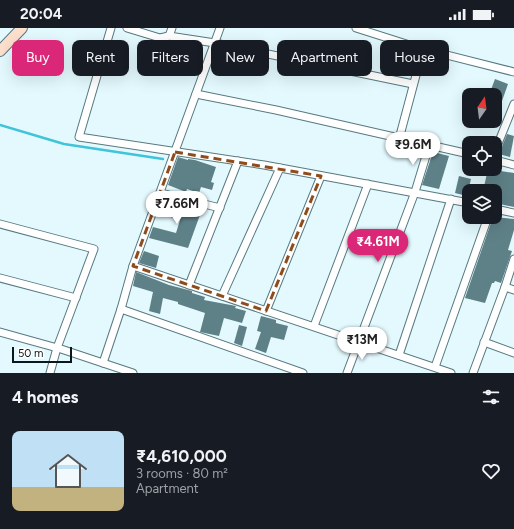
<!DOCTYPE html>
<meta charset="utf-8">
<style>
body{margin:0;font-family:Figtree,sans-serif;background:#242831;color:#f1f3f6;height:100vh;display:flex;flex-direction:column;font-size:15px;white-space:nowrap}
*{box-sizing:border-box;margin:0}
p{font-size:13px;color:#9ea1a6}
.icon{flex:none;width:22px;height:22px;fill:none;stroke:currentColor;stroke-width:2;stroke-linecap:round;stroke-linejoin:round}
.map{position:relative;height:345px;overflow:hidden}
.details{display:flex;flex-direction:column;background:#171b24;flex:1}
.details>*{flex:none}
.guide{position:absolute;left:12px;top:12px;width:490px;height:36px;display:flex;gap:8px}
.needle{width:26px;rotate:14deg}
.tools{position:absolute;left:462px;top:60px;display:grid;gap:8px}
.tools a{display:grid;place-items:center;width:40px;height:40px;border-radius:8px;background:#171b24;box-shadow:0 4px 16px #0002;font-size:20px}
.scale{position:absolute;left:12px;bottom:10px;width:60px;box-sizing:border-box;padding-left:4px;border:2px solid #0a181b;border-top:0;font-size:11px;line-height:14px;white-space:nowrap;color:#0a181b;-webkit-text-stroke:3px #fff;paint-order:stroke}
.price{position:absolute;translate:-50% -34px;padding:0 9px;border-radius:14px;background:#fff;color:#222;font-size:13px;line-height:26px;filter:drop-shadow(0 1px 2px #0008)}
.price::after{content:'';position:absolute;left:50%;top:24px;width:12px;height:9px;margin-left:-6px;background:inherit;clip-path:polygon(0 0,100% 0,50% 100%)}
.price.on{background:#db2777;color:#fff}
ul{padding:0;list-style:none}
li{display:flex;align-items:center;gap:12px;height:100px;padding:0 12px}
li span{display:grid;place-items:center;flex:none;width:112px;height:80px;border-radius:8px;color:#555}
li>.icon{margin-inline-start:auto}
span .icon{width:48px;height:48px;fill:#fffc;stroke-width:1}
li b{font-size:17px}
h2{display:flex;justify-content:space-between;align-items:center;height:48px;padding:0 12px;font-size:17px}
.chip{padding:0 14px;border-radius:8px;background:#171b24;box-shadow:0 4px 16px #0002;font-size:14px;line-height:36px}
.chip.on{background:#db2777;color:#fff}
.status{display:flex;justify-content:space-between;align-items:center;height:28px;padding:0 20px;background:#171b24;direction:ltr}
.status svg{height:11px;fill:currentColor}
.map>svg:first-child{display:block}
.lines{fill:none;stroke-linecap:round;stroke-linejoin:round}
.stream{stroke:#3fc4da;stroke-width:2.5}
.building{fill:#5e8187}
.street-casing{stroke:#577980;stroke-width:9}
.secondary-casing{stroke:#577980;stroke-width:12}
.street{stroke:#fff;stroke-width:7}
.secondary{stroke:#fcdfcc;stroke-width:10}
.marked{fill:none;stroke:#8e4c1c;stroke-width:3;stroke-dasharray:8 5;stroke-linejoin:round}
</style>
<div class="status"><b>20:04</b><svg viewBox="0 0 49 12"><path d="M0 12V9h3v3zM5 12V6h3v6zM10 12V3h3v9zM15 12V0h3v12zM26 1h20v11H26zM47 4h2v5h-2z"/></svg></div>
<div class="map">
<svg width="514" height="345" viewBox="0 0 514 345">
<rect width="100%" height="100%" fill="#e3f9fe"/>
<g class="lines">
<polyline class="stream" points="0,97 64,116 163,131"/>
</g>
<g class="building">
<polygon points="495,51 508,56 496,90 495,67 489,67"/>
<polygon points="507,106 514,108 510,129 499,126"/>
<polygon points="433,124 449,128 439,161 422,157"/>
<polygon points="178,129 188,132 188,131 195,132 216,139 211,154 214,155 212,162 201,159 199,165 187,161 186,164 168,157"/>
<polygon points="488,141 514,145 514,179 495,175 495,163 483,163"/>
<polygon points="459,148 471,151 467,168 455,165"/>
<polygon points="162,172 201,184 188,220 149,210 153,199 176,205 180,192 158,185"/>
<polygon points="493,189 514,191 514,202 508,222 512,223 501,255 495,253 494,255 492,255 485,275 465,270"/>
<polygon points="144,223 159,228 156,240 139,235"/>
<polygon points="136,244 169,257 192,263 192,265 205,269 204,272 236,278 235,280 246,283 242,295 224,290 219,308 200,304 205,285 178,276 178,274 163,270 160,286 149,283 153,264 133,258"/>
<polygon points="261,288 276,292 276,295 288,298 284,312 271,309 266,325 255,321 261,304 257,303"/>
<polygon points="239,297 247,299 242,318 234,315"/>
</g>
<g class="lines">
<g class="street-casing">
<g id="street">
<polyline points="111,0 79,109 264,137 469,175"/>
<polyline points="127,0 160,10 169,8"/>
<polyline points="172,0 169,8 215,15 413,56"/>
<polyline points="356,0 419,20 514,44"/>
<polyline points="196,66 276,82 469,126"/>
<polyline points="399,111 423,21"/>
<polyline points="495,123 514,76"/>
<polyline points="495,132 514,137"/>
<polyline points="161,165 220,180"/>
<polyline points="495,181 514,185"/>
<polyline points="0,196 94,221 57,320 50,345"/>
<polyline points="514,231 505,259 514,262"/>
<polyline points="133,238 451,345"/>
<polyline points="0,250 76,270"/>
<polyline points="189,257 238,133"/>
<polyline points="222,268 280,140"/>
<polyline points="121,281 303,345"/>
<polyline points="266,283 321,148"/>
<polyline points="314,298 368,156"/>
<polyline points="0,304 61,321 133,345"/>
<polyline points="484,314 514,325"/>
<polyline points="399,327 451,171"/>
<polyline points="103,335 121,281 133,238 220,0"/>
<polyline points="435,339 488,189"/>
<polyline points="347,345 415,164 429,118"/>
<polyline points="473,345 505,259"/>
</g>
</g>
<g class="secondary-casing">
<polyline id="secondary" points="0,23 22,0"/>
</g>
<use href="#street" class="street"/>
<use href="#secondary" class="secondary"/>
</g>
<path class="marked" d="M175 124 321 148 266 283 133 238Z"/>
</svg>
<div class="tools">
<a><svg class="needle" viewBox="-14 -14 28 28"><path d="M0-13l5 13h-10z" fill="#e53935"/><path d="M0 13l5-13h-10z" fill="#9ea1a6"/></svg></a>
<a><svg class="icon" aria-label="locate" viewBox="0 0 24 24"><circle cx="12" cy="12" r="6"/><path d="M12 2v4M12 18v4M2 12h4M18 12h4"/></svg></a>
<a><svg class="icon" aria-label="layers" viewBox="0 0 24 24"><path d="M12 4l9 5-9 5-9-5zM3 14l9 5 9-5"/></svg></a>
</div>
<div class="scale">50 m</div>
<b class="price" style="left:413px;top:138px">₹9.6M</b>
<b class="price" style="left:177px;top:197px">₹7.66M</b>
<b class="price on" style="left:378px;top:235px">₹4.61M</b>
<b class="price" style="left:362px;top:333px">₹13M</b>
<div class="guide">
<a class="chip on">Buy</a>
<a class="chip">Rent</a>
<a class="chip">Filters</a>
<a class="chip">New</a>
<a class="chip">Apartment</a>
<a class="chip">House</a>
</div>
</div>
<section class="details">
<h2>4 homes<svg class="icon" aria-label="filters" viewBox="0 0 24 24"><path d="M4 7h16M4 17h16"/><circle cx="9" cy="7" r="2"/><circle cx="15" cy="17" r="2"/></svg></h2>
<ul>
<li><span style="background:linear-gradient(#bfe0f5 70%,#c2b280 0)"><svg class="icon" aria-label="home" viewBox="0 0 24 24"><path d="M3 11l9-7 9 7M6 9v11h12V9"/></svg></span><div><b>₹4,610,000</b><p>3 rooms · 80 m²</p><p>Apartment</p></div><svg class="icon" aria-label="heart" viewBox="0 0 24 24"><path d="M12 20l-8-8c-3-5 5-10 8-4 3-6 11-1 8 4z"/></svg></li>
</ul>
</section>
